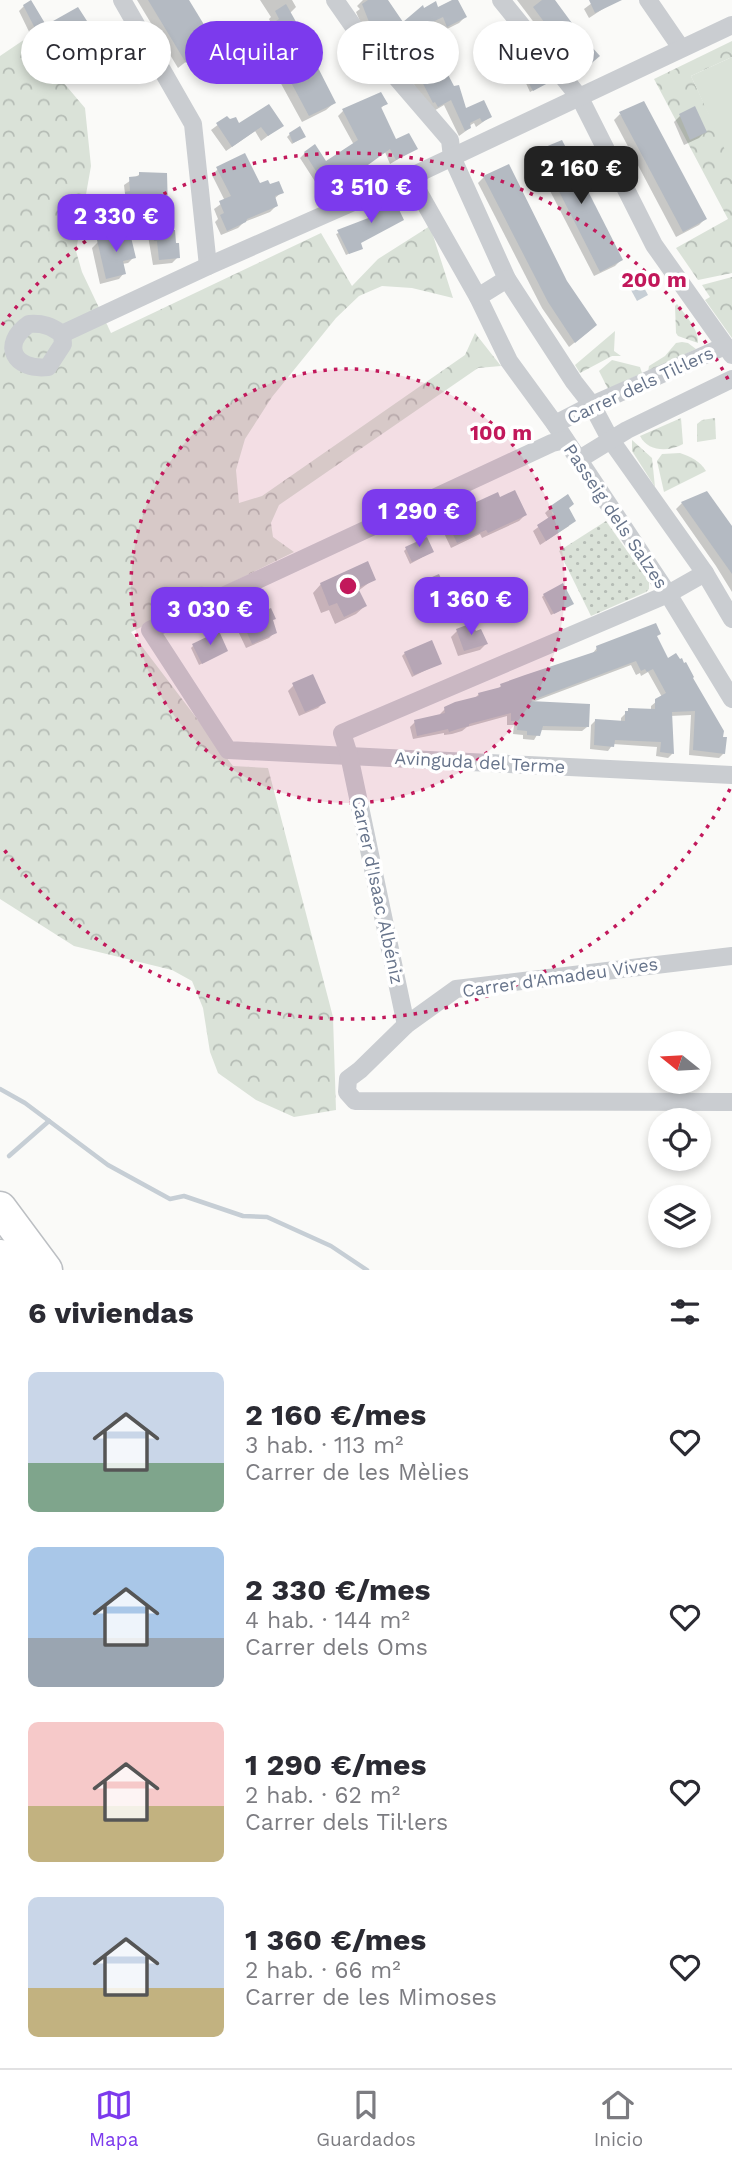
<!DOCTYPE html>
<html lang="es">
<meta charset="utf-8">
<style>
body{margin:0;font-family:"Work Sans",sans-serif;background:#f7f7f7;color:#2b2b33;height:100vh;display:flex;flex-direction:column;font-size:26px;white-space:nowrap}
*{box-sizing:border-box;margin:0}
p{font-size:23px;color:#7c7c81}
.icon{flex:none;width:38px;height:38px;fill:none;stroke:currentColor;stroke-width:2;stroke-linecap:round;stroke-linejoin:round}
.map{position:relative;height:1270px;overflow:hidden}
.sheet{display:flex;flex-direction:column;background:#fff;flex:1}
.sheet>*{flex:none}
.banner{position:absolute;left:21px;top:21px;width:691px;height:63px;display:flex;gap:14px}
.needle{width:46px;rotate:288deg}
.tools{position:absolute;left:648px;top:1031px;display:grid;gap:14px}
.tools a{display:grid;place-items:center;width:63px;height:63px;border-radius:50%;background:#fff;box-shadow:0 4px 10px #0003;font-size:35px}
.price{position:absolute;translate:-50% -60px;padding:0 16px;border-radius:14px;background:#7c3aed;color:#fff;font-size:23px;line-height:46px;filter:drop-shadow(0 2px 4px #0008)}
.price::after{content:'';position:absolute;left:50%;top:42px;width:21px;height:16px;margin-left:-10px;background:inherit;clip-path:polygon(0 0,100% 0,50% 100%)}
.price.on{background:#222;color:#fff}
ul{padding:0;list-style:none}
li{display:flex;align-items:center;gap:21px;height:175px;padding:0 28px}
li span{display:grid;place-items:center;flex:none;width:196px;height:140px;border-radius:10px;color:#555}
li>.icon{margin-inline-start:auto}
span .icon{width:84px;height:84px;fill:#fffc;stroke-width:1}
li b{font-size:30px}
h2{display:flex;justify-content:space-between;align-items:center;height:84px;padding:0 28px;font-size:30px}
.chip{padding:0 24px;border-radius:32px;background:#fff;box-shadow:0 4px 10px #0003;font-size:24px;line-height:63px}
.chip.on{background:#7c3aed;color:#fff}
.tabs{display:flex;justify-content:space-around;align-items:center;height:98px;border-top:2px solid #e1e1e2;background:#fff;font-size:19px;color:#7c7c81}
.tabs a{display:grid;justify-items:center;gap:4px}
.tabs .on{color:#7c3aed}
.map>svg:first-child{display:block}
.grass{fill:url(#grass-dots)}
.forest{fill:url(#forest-crowns)}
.garden{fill:#dae2d8}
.water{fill:#c6ced5}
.shadow{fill:#0003}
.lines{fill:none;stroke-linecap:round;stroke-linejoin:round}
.stream{stroke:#c6ced5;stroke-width:4.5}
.building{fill:#b4bac2}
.motorway-casing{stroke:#bcbfc3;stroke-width:35}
.minor{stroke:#cacdd1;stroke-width:18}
.motorway{stroke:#fff;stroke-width:32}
.ring{fill:none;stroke:#c2185b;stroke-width:3.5;stroke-dasharray:3.5 7}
.labels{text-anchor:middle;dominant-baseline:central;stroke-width:7;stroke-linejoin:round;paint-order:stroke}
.street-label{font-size:18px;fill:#67748b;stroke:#fff}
.centre{fill:#c2185b;stroke:#fff;stroke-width:3.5}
.ring-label{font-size:21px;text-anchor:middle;font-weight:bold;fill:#c2185b;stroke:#fff;stroke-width:7;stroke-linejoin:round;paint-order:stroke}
</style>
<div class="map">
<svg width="732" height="1270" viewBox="0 0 732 1270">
<defs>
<pattern id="grass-dots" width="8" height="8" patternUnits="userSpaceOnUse" patternTransform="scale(1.75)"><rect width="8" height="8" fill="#dae2d8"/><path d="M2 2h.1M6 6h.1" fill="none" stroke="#b5bcb5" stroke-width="1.8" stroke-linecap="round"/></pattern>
<pattern id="forest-crowns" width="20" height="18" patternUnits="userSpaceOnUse" patternTransform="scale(1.75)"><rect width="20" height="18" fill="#dae2d8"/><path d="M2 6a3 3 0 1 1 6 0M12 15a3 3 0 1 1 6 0" fill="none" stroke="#b5bcb5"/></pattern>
</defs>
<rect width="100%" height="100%" fill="#fafaf8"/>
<polygon class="grass" points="606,521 649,582 649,589 646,592 591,616 559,551"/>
<g class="forest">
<polygon points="34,33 46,62 85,108 91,166 76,251 82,272 111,333 321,233 352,286 378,259 430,226 453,298 412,288 382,286 359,296 336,318 272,397 245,439 236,470 239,503 262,496 465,355 475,333 501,366 478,368 279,505 271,523 273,537 294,552 131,632 233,766 268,768 333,1017 336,1110 294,1117 256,1100 218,1073 210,1052 203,1008 192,981 172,970 74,946 0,899 0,56"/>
<polygon points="732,41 732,57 691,76 732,162 732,273 698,280 676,248 728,219 654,79"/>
<polygon points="732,277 732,338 705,300 710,297 702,285"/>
<path d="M677 304C685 315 699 329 698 343L678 336 676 333 675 306Z"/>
<polygon points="615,331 614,351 621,356 612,356 580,373 575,365"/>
<polygon points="682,342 688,343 696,349 648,372 649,366 665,356 676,343"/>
<polygon points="612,360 640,367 642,373 608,389 599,371"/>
<path d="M681 418 683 444C669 452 648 452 640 436Z"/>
<polygon points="715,418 716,439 697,442 697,424 702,420"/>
<polygon points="632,440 652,458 655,487 632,451"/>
<path d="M680 453C691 457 700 461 706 471L664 492 657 461 662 454Z"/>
</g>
<polygon class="garden" points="732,57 732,162 731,163 691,76"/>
<polygon class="water" points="636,273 648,295 637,301 625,279"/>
<g class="shadow">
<polygon points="137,0 182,0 212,41 178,68"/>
<polygon points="260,0 292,0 296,7 289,14 304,39 318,50 310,57 334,103 326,110 302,122 279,80 286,74 276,55 282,49 270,29 273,27 269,19 271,17"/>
<polygon points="363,0 385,0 403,24 438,9 465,17 459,23 441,32 436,22 420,30 442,66 464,111 490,117 476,127 474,123 469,126 470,128 459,136 444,105 432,112 426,108 397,51 391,57 372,34 367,37 356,12 360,9 357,6"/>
<polygon points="517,0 553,0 579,35 592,62 575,77"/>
<polygon points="596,0 606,0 609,5 589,18 584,9"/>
<polygon points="24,6 45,27 78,24 48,43 44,37 34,42 19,11"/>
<polygon points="508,54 518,69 500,78 492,63"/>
<polygon points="526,77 546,83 530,92 524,79"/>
<polygon points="380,94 385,104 380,109 395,142 415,149 390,164 385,152 351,176 349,173 343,178 337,169 316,183 300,158 305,153 326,164 354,145 338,116 343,111"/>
<polygon points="694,109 705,132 699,138 684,145 674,122 680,116"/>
<polygon points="620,114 705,219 699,225 676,237 614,120"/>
<polygon points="227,118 239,125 281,126 261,141 255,131 226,151 211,130"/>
<polygon points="290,134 304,137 292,144 287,137"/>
<polygon points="539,152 621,260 615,266 594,276 533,158"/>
<polygon points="218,169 282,192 274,199 276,206 270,212 244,222 238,228 221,235 215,222 218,219 214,209 225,201 212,175"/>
<polygon points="140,174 167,210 178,257 172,263 153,265 146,224 128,225 125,208 120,209 119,199 125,194 124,185"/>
<polygon points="484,177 589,331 569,347 542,308 478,183"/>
<polygon points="392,200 359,243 361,248 346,255 336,234 369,220 366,214 368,211"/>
<polygon points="98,242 134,257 128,263 122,264 124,273 119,279 100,284 92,248"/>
<polygon points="706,493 732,529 732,592 716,566 676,509 682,503"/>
<polygon points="500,499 525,515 519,521 482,538 480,534 451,548 442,529 448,523 470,512 469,510 475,504"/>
<polygon points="550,508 567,508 569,526 540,545 533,531 549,519 545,513"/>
<polygon points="406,549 432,552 410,564 404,551"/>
<polygon points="374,579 358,591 365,606 356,614 335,624 329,610 321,613 313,593 321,584"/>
<polygon points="420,584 441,592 423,600 417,587"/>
<polygon points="544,595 569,606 551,615 542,597"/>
<polygon points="271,621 275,632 269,638 246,648 237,629 243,623"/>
<polygon points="457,631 486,644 480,650 458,656 451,637"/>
<polygon points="656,637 667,660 724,753 719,758 689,755 691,715 670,716 673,753 668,758 656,756 657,747 613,744 608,751 590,749 591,725 595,721 621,722 621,718 629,710 651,711 651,706 662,697 648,672 641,676 640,673 636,675 631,665 530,703 587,727 582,731 540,730 534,740 523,739 523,735 513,734 514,725 507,725 507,716 467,727 462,731 452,734 444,735 444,733 413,739 410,727 415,722 441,716 440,714 445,709 474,699 479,694 498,689 501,686 592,654 597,648"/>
<polygon points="193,646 226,651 199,665 191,648"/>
<polygon points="405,653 440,663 412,677 402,656"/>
<polygon points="294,685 324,702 318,708 299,716 288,691"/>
</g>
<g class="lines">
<g class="stream">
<polyline points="0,1089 25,1103 108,1165 170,1199 184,1196 243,1216 267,1217 331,1246 367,1270"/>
<polyline points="9,1156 49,1121"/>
</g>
</g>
<g class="building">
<polygon points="31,0 46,25 78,7 87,21 54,39 50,32 40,38 23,5"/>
<polygon points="148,0 189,0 214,41 186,63"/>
<polygon points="368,0 388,0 403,22 423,5 424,8 436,1 438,7 452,0 458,0 467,17 447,27 443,17 420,28 444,56 447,63 443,65 454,86 459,85 466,108 484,100 492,117 482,122 480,118 470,123 471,128 465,131 451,100 438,107 435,102 433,103 404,47 398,52 379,29 373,32 362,4"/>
<polygon points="542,0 555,0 580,34 600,56 581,72 533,7"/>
<polygon points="589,0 622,0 595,13"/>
<polygon points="286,4 304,36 311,33 320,50 311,54 336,103 309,116 285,71 293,67 282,46 289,43 276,21 279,19 275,11"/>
<polygon points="509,51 513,60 518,57 523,67 503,77 494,59"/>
<polygon points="540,68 548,83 533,91 525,76"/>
<polygon points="381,92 388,104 381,107 396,139 409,133 418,149 396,160 390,149 357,173 355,170 348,174 343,166 321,179 304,152 315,144 326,161 358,140 342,109"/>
<polygon points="644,101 707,219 683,232 619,112"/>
<polygon points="269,104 284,126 268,136 261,127 232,147 216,123 227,116 230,119 236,117 239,123"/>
<polygon points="695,106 707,132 690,140 679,114"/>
<polygon points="300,126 306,137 293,143 289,133"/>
<polygon points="562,140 623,260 600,272 538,150"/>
<polygon points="245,153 260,183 268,180 270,184 279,181 284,193 275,196 278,206 247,219 246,222 227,231 220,215 224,213 219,201 231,196 216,167"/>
<polygon points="509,164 567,281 597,325 575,343 548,302 483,176"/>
<polygon points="139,172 167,173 168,210 173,230 175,230 176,243 179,243 180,258 159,260 157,241 154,241 151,219 134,220 131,203 125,204 125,192 130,191 129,177 139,176"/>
<polygon points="393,197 404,220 361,243 363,249 349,254 337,230 371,217 367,210"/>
<polygon points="130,233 136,258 123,261 126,274 106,279 97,240"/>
<polygon points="515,490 527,515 488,533 486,530 457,543 447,522 476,507 474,503 498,492 500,497"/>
<polygon points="707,491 732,526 732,574 681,502"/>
<polygon points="568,494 574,504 569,508 576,521 546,541 537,525 554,514 549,507"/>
<polygon points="427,537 434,552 412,562 405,547"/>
<polygon points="368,561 376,580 358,588 367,606 344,617 337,603 329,606 320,583"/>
<polygon points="439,574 446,590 425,599 418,583"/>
<polygon points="563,583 574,604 554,614 543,594"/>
<polygon points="271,608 276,619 273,620 277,633 252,644 242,621"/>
<polygon points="472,623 476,631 481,629 488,644 464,651 456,629"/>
<polygon points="656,623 661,634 657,636 668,658 676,653 680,659 682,658 684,663 686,662 694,677 693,678 724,731 723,737 727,737 725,754 693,750 695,711 672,712 674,754 660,752 661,742 615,740 614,747 594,745 595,719 625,721 625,711 628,711 628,708 655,709 655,699 666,693 653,669 647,672 645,669 641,671 636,661 530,701 590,704 589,727 543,726 540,736 527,735 527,731 517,730 518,721 511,721 511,713 469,724 469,726 458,729 449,732 448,729 417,736 414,720 445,713 444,707 455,702 479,696 478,693 501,687 500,684 525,675 597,651 596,646"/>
<polygon points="219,631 228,651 202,664 192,644"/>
<polygon points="432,640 442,664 414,675 404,652"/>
<polygon points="313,674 326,703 305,712 292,683"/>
</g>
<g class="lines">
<g class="motorway-casing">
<g id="motorway">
<polyline points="0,1208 46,1270"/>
<polyline points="0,1256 12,1270"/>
</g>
</g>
<g class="minor">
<polyline points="122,0 193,124 208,266"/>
<polyline points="335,0 358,33 450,140 452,157 507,279 574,382 592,405 610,439 705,573 732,619"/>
<polyline points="501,0 580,98 654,245 732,355"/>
<polyline points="648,0 681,48"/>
<polyline points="410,177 478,297 509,361 555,424 668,594 732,699"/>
<polyline points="478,297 507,279"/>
<path d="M29 324C43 323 51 326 62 334L63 344 48 367C14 371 0 344 29 324Z"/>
<polyline points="62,334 208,266 410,177 732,25"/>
<polyline points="555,424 592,405 725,346"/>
<polyline points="565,440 552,443 150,630 228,750 732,775"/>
<polyline points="578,460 627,430 732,379"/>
<polyline points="732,956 456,989 406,1025 360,1070 348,1079 347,1092 355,1101 732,1102"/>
<polyline points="406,1025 349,755 342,733 668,594 705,573"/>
</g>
<use href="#motorway" class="motorway"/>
</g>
<circle cx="348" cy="586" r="217" fill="#c2185b" fill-opacity=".12"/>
<g class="ring">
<circle cx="348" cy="586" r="217"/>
<path d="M730 789A433 433 0 0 1 2 847M2 325A433 433 0 0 1 730 383"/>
</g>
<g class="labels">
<g class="street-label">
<text transform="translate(640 385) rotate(-25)">Carrer dels Til·lers</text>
<text transform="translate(616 516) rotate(56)">Passeig dels Salzes</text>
<text transform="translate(480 762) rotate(3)">Avinguda del Terme</text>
<text transform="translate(378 890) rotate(78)">Carrer d'Isaac Albéniz</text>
<text transform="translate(560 977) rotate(-8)">Carrer d'Amadeu Vives</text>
</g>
</g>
<circle cx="348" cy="586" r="10" class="centre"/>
<g class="ring-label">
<text x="654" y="287">200 m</text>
<text x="501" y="440">100 m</text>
</g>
</svg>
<div class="tools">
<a><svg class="needle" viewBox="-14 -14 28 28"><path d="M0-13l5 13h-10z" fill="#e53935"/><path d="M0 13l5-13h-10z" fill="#7c7c81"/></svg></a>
<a><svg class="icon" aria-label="locate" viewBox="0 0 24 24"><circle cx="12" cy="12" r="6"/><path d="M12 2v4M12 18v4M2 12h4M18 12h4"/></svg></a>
<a><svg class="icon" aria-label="layers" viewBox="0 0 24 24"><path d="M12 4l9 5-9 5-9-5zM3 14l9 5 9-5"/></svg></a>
</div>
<b class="price on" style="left:581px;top:206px">2 160 €</b>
<b class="price" style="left:371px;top:225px">3 510 €</b>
<b class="price" style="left:116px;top:254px">2 330 €</b>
<b class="price" style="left:419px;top:549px">1 290 €</b>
<b class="price" style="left:471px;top:637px">1 360 €</b>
<b class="price" style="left:210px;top:647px">3 030 €</b>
<div class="banner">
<a class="chip">Comprar</a>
<a class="chip on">Alquilar</a>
<a class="chip">Filtros</a>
<a class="chip">Nuevo</a>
</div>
</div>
<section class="sheet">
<h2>6 viviendas<svg class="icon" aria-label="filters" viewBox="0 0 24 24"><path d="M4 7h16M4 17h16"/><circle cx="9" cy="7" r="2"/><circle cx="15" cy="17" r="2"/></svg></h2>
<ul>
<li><span style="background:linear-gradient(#c9d6e8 65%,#7fa58c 0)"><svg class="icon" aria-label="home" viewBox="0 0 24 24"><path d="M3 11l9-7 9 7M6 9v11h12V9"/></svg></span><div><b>2 160 €/mes</b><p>3 hab. · 113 m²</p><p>Carrer de les Mèlies</p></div><svg class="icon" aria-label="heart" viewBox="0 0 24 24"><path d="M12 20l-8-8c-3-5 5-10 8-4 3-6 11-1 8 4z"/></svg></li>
<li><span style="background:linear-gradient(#a9c7e8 65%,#9aa5b1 0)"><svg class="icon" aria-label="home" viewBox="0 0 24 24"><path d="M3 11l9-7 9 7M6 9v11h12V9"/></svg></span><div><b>2 330 €/mes</b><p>4 hab. · 144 m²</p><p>Carrer dels Oms</p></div><svg class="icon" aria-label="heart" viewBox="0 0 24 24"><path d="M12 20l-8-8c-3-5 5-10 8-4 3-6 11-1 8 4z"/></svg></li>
<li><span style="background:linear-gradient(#f6c9c9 60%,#c2b280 0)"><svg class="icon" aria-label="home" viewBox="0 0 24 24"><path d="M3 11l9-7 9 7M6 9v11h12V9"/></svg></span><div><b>1 290 €/mes</b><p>2 hab. · 62 m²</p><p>Carrer dels Til·lers</p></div><svg class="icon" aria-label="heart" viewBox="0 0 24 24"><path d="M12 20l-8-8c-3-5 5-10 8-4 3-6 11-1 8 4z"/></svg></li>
<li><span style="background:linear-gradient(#c9d6e8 65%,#c2b280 0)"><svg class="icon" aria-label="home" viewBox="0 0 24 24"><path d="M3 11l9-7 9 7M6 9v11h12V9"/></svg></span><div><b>1 360 €/mes</b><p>2 hab. · 66 m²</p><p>Carrer de les Mimoses</p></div><svg class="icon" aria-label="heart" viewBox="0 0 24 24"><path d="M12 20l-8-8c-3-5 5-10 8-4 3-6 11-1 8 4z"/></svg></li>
</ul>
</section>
<nav class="tabs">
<a class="on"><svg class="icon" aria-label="map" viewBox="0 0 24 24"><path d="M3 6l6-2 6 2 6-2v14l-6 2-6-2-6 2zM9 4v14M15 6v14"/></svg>Mapa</a>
<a><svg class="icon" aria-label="saved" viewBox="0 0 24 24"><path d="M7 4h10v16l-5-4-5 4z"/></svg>Guardados</a>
<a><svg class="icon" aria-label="home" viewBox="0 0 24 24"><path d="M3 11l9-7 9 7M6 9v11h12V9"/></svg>Inicio</a>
</nav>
